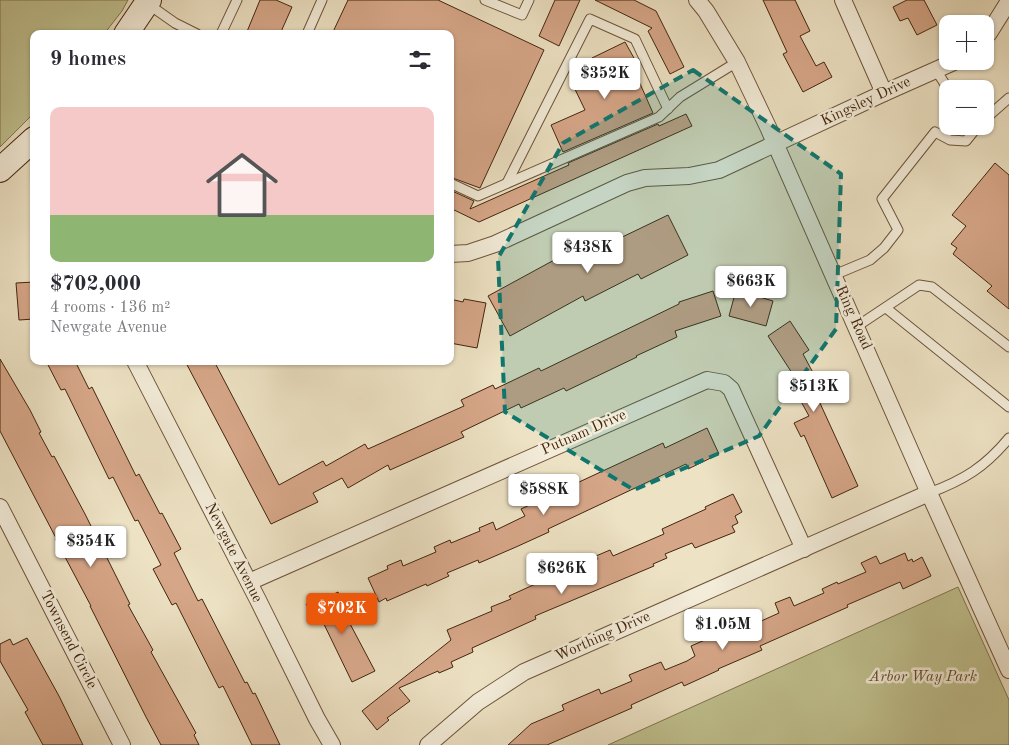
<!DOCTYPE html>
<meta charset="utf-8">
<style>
body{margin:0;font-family:"Old Standard TT",serif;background:#f7f7f7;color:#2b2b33;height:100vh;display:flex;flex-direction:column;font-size:19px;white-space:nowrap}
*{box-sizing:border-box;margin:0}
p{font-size:16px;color:#7c7c81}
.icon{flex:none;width:28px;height:28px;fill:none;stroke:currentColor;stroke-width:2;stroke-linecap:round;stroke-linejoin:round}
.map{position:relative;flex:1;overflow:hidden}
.sheet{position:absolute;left:30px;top:30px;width:424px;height:335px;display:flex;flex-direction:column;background:#fff;border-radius:10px;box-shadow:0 1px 4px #0004}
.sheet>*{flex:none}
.tools{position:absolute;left:939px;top:15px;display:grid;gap:10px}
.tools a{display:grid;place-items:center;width:55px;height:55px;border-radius:10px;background:#fff;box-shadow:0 1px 4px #0004;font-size:25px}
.price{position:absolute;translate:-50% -42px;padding:0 11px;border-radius:5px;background:#fff;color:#222;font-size:16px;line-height:32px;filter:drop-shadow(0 1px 2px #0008)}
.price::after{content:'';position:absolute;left:50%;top:30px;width:15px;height:11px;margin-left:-8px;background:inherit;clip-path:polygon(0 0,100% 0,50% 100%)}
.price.selected{background:#ea580c;color:#fff}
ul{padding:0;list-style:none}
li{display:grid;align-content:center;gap:10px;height:265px;padding:0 20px}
li span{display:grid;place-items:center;height:155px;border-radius:10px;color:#555}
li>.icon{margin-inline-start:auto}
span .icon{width:90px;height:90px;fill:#fffc;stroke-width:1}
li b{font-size:21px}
h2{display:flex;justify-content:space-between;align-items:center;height:60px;padding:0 20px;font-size:21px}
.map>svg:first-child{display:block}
.green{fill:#c0c18f;stroke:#81734e}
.building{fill:#d6a688;stroke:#42250c}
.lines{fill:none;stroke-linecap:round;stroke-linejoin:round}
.lane-casing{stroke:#6d543a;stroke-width:11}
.street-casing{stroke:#6d543a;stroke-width:18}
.secondary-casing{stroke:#42250c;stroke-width:26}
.lane{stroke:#f3ecd9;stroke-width:9}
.street{stroke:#f3ecd9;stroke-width:16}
.secondary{stroke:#f3ecd9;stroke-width:24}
.marked{fill:#0f766e;fill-opacity:0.2;stroke:#0f766e;stroke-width:4;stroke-dasharray:10 6;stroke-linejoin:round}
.labels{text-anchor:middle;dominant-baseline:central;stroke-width:5;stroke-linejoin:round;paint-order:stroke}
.street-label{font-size:15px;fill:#42250c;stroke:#f3ecd9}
.park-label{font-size:15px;font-style:italic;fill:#624c2d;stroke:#f3ecd9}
</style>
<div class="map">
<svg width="1009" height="745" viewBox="0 0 1009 745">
<rect width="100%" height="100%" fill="#ede2c4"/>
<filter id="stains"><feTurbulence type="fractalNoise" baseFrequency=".004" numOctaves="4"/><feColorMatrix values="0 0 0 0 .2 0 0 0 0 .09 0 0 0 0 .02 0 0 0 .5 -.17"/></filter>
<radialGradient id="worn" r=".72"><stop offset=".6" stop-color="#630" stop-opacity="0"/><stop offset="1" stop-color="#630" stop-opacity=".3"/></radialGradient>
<g class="green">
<polygon points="0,0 128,0 122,11 104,34 34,34 34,113 0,147"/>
<polygon points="958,587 1009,700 1009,745 608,745"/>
</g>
<g class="building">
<polygon points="260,0 276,0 292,7 280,34 246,34"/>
<polygon points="348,0 438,0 544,50 480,188 450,177 450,34 332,34"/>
<polygon points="555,0 580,0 559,46 539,36"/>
<polygon points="595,0 634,0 656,11 684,67 670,74 648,31 652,28"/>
<polygon points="763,0 795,0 810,31 800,36 816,66 824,62 832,77 803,92 783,54 787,52"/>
<polygon points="907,0 924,0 937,25 917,35 908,18 900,21 893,7"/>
<polygon points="625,42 639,67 634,70 653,113 563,152 551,125 585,110 572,83 598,70 592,58"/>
<polygon points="686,114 692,126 479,222 450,208 450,190 474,201 470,209 569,165 568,163 658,124 659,126"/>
<polygon points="995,163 1009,175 1009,309 987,291 992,286 953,254 957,248 951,244 966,226 952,215"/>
<polygon points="668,215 688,255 641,279 638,274 585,301 583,296 510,336 488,296 556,259 558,263 612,236 614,241"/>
<polygon points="34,282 34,319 19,320 16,283"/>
<polygon points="736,290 773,301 766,326 729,316"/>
<polygon points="713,291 721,316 675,331 677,337 636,356 637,357 566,391 564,388 521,408 519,404 461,432 464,437 390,470 388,465 348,488 342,478 313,493 318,502 271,524 185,361 214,361 279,485 323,461 326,466 365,444 368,449 464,406 461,400 493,385 495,389 539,368 541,371 679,304 679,302"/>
<polygon points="450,299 463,302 464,299 486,303 477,348 450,343"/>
<polygon points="790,321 809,350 803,354 826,397 819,401 858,486 832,498 804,435 801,437 794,423 809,416 787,376 792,373 768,336"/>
<polygon points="0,359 30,410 41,432 39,433 52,457 54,456 85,514 130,604 128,605 153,650 151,652 196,733 194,735 199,745 161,745 146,717 90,606 91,606 65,557 55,539 56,538 0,431"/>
<polygon points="46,361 75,361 89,389 92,387 136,476 139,474 160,514 162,513 181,549 174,553 198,601 202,599 245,683 247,682 253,694 255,693 280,745 252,745 223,686 219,688 176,603 172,605 153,569 161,565 138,520 135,521 113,477 109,479 65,389 61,390"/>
<polygon points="707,428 719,454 688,469 686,464 548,529 549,532 516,547 479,563 478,560 447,573 449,576 427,586 426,584 387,601 386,598 379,602 368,578 388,569 387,566 401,560 403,566 436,552 434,547 450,540 451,543 480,531 479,528 493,522 496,530 525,516 521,509 663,443 665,448"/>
<polygon points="733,494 742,512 735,516 738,523 732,526 735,532 695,548 692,543 665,554 667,558 653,564 654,566 535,616 536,619 472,648 473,652 451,662 453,667 439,673 438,671 399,688 410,701 387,718 389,720 377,730 362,711 451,640 447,630 492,611 491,607 511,599 509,596 553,576 552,573 566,567 568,572 598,559 596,556 610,550 613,556 664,534 662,529 706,509 705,507"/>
<polygon points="905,553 908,561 912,559 913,562 922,557 931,576 903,589 900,582 847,605 848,607 760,646 762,650 718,669 719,670 684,686 682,682 631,705 632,708 547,745 508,745 531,724 564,710 562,705 599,689 601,694 632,681 629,675 661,662 665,670 687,661 695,656 691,646 714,636 713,635 728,628 732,638 760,625 759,622 779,613 775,603 790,597 794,606 824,593 822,589 837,582 838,584 866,572 861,563 876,556 880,564"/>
<polygon points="338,592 351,618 348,620 375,671 352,682 320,616 314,619 306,604 322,596 324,599"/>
<polygon points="27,638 59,696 83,745 43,745 25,712 28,710 0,661 0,644 10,639 13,645"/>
</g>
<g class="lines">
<g class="lane-casing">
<g id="lane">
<polyline points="485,0 522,15 529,0"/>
<polyline points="148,4 175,23 197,34"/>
<polyline points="221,34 237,0"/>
<polyline points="307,34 322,0"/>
<polyline points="936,70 948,89"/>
<polyline points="985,119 1009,98"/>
<polyline points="450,183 478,196 659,117 680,97 737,62"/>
<polyline points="507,183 590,19 635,39 668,109"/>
<polyline points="834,275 870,260 884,248 898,230 882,199 935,132 950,140 966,141 978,126"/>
<polyline points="886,308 1009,407"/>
<polyline points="856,327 919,285 932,287 1009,347"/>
<path d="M929 493C964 480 985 467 1009 438"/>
</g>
</g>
<g class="street-casing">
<g id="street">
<polyline points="697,0 706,11 737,62 768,127 929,493 1009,670"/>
<polyline points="843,0 884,93"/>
<polyline points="985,37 989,33 1009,1"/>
<polyline points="450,254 468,253 495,244 627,183 645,178 689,176 719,170 884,93 956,61"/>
<polyline points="135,361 258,600 317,719 332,745"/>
<polyline points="0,507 122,745"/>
<polyline points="249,582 707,380 724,383 731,389 804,549"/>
<polyline points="428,745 478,702 524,672 929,493"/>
</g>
</g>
<g class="secondary-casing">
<g id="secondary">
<polyline points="126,34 149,0"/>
<polyline points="0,170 34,139"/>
</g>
</g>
<use href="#lane" class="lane"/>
<use href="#street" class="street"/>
<use href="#secondary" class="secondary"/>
</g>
<path class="marked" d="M693 70 841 174 836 329 759 436 634 490 505 412 498 258 563 143Z"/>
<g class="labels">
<g class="street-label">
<text transform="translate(866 102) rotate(-25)">Kingsley Drive</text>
<text transform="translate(853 318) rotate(66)">Ring Road</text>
<text transform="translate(584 433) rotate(-24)">Putnam Drive</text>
<text transform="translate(233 553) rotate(63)">Newgate Avenue</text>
<text transform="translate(603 637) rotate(-24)">Worthing Drive</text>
<text transform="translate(68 640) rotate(63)">Townsend Circle</text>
</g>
<g class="park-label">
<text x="923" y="677">Arbor Way Park</text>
</g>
</g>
<rect width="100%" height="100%" filter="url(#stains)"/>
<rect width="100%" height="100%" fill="url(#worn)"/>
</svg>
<div class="tools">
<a>+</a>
<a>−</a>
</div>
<b class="price" style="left:605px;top:100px">$352K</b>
<b class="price" style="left:588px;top:274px">$438K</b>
<b class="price" style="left:751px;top:308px">$663K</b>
<b class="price" style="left:814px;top:413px">$513K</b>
<b class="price" style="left:544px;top:516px">$588K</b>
<b class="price" style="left:91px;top:568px">$354K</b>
<b class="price" style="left:562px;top:595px">$626K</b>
<b class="price selected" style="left:342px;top:635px">$702K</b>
<b class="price" style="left:723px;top:651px">$1.05M</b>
<section class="sheet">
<h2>9 homes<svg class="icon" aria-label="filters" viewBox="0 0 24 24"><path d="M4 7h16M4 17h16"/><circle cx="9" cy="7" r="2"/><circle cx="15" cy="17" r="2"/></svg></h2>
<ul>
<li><span style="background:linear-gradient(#f6c9c9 70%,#8fb573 0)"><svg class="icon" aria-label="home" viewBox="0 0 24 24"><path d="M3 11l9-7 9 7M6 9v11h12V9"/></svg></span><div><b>$702,000</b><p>4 rooms · 136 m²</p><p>Newgate Avenue</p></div></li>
</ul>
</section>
</div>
